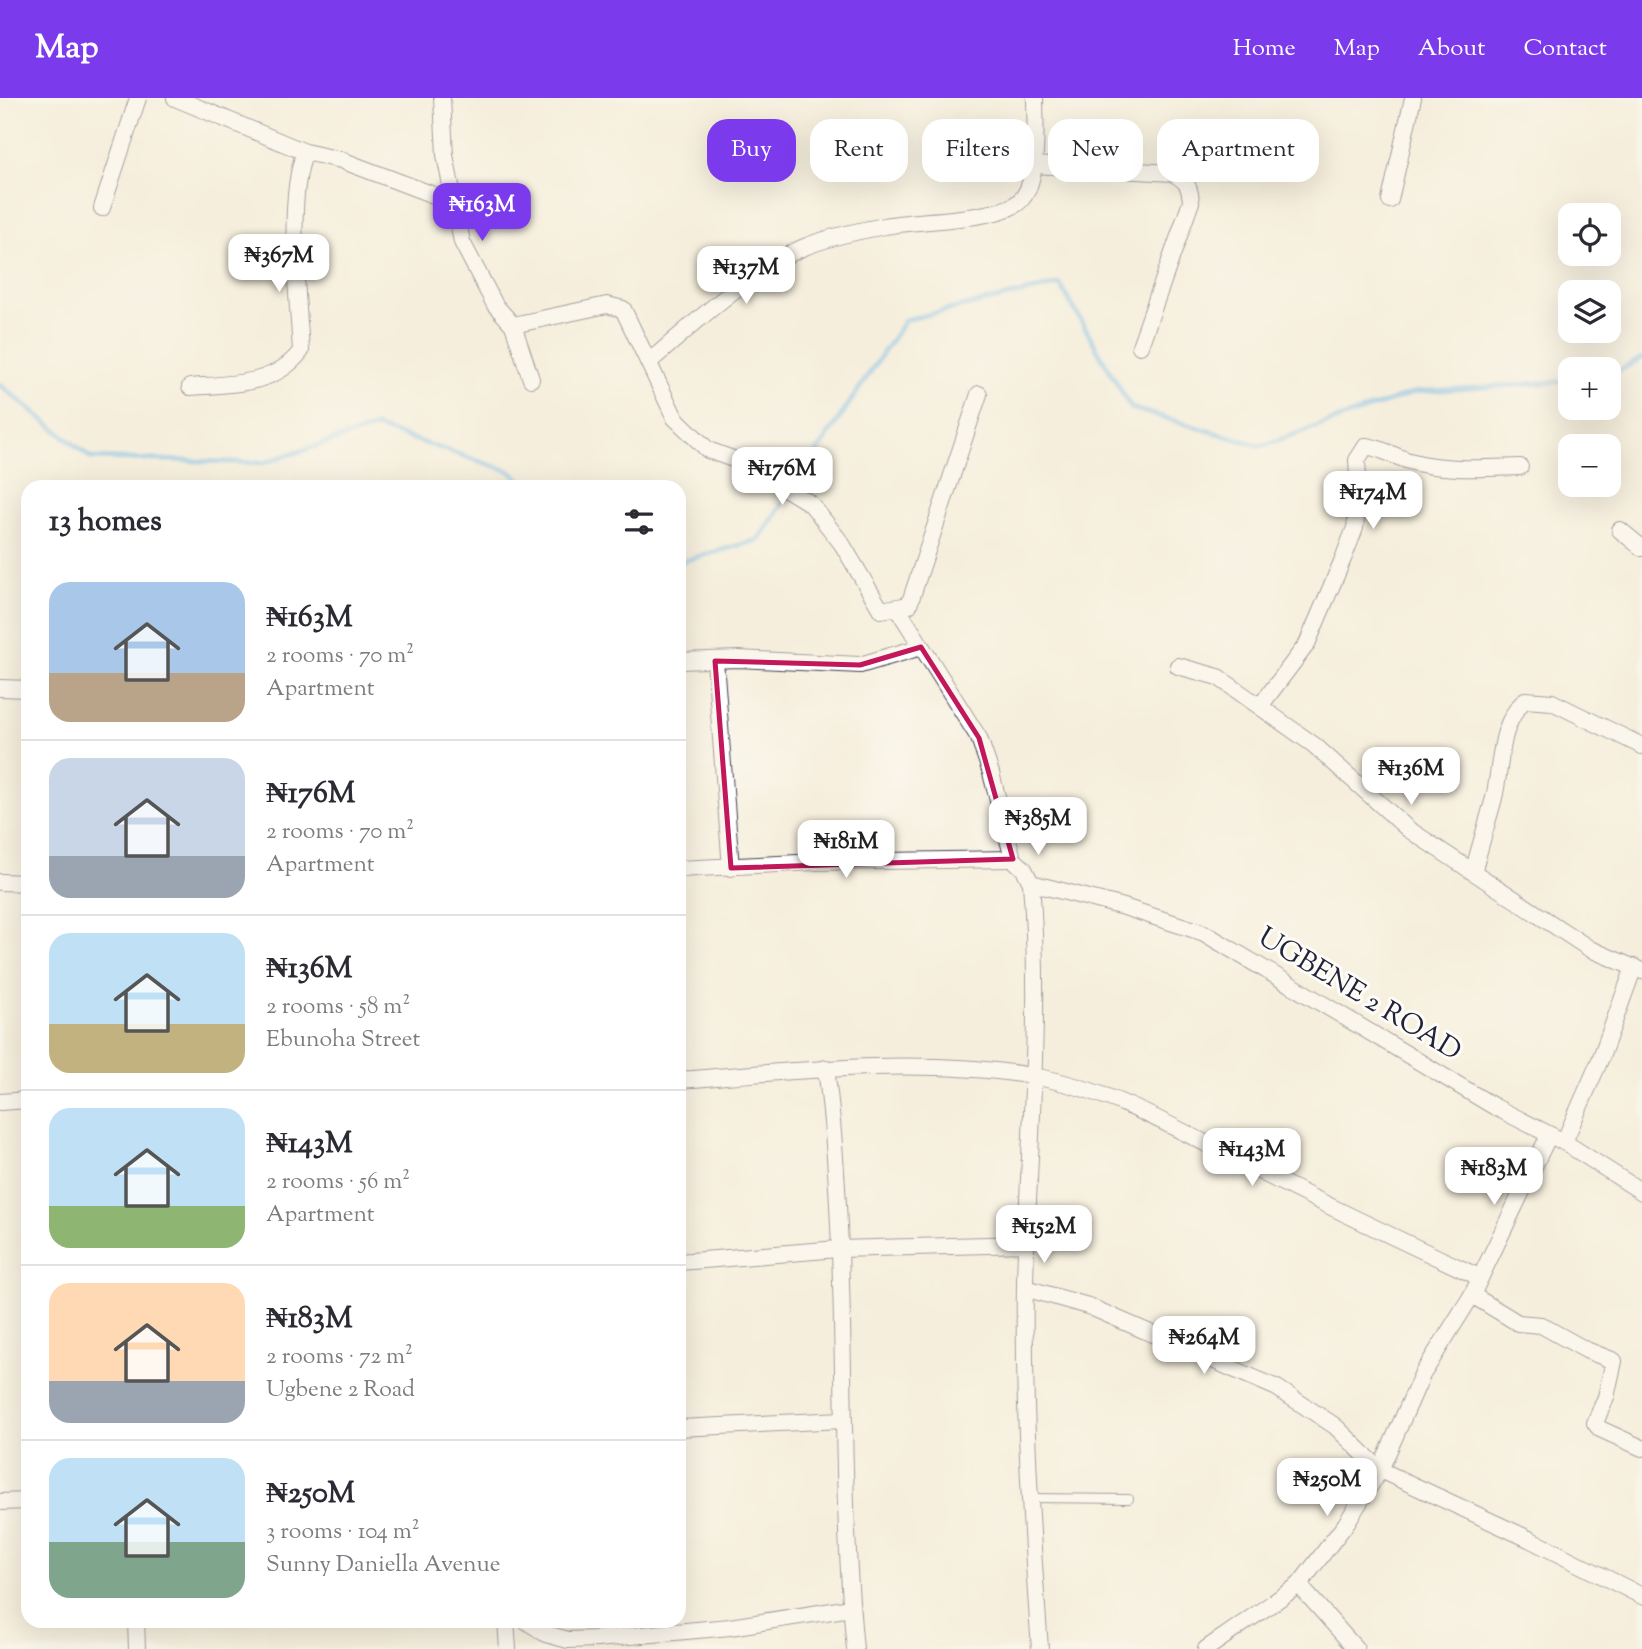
<!DOCTYPE html>
<meta charset="utf-8">
<style>
body{margin:0;font-family:"Sorts Mill Goudy",serif;background:#f2f2f3;color:#2b2b33;height:100vh;display:flex;flex-direction:column;font-size:26px;white-space:nowrap}
*{box-sizing:border-box;margin:0}
p{font-size:23px;color:#7c7c81}
.icon{flex:none;width:38px;height:38px;fill:none;stroke:currentColor;stroke-width:2;stroke-linecap:round;stroke-linejoin:round}
.map{position:relative;flex:1;overflow:hidden}
.side{position:absolute;left:21px;top:382px;width:665px;height:1148px;display:flex;flex-direction:column;background:#fff;border-radius:21px;box-shadow:0 7px 28px #0002}
.side>*{flex:none}
.guide{position:absolute;left:707px;top:21px;width:665px;height:63px;display:flex;gap:14px}
.controls{position:absolute;left:1558px;top:105px;display:grid;gap:14px}
.controls a{display:grid;place-items:center;width:63px;height:63px;border-radius:14px;background:#fff;box-shadow:0 7px 28px #0002;font-size:35px}
.price{position:absolute;translate:-50% -60px;padding:0 16px;border-radius:14px;background:#fff;color:#222;font-size:23px;line-height:46px;filter:drop-shadow(0 2px 4px #0008)}
.price::after{content:'';position:absolute;left:50%;top:42px;width:21px;height:16px;margin-left:-10px;background:inherit;clip-path:polygon(0 0,100% 0,50% 100%)}
.price.selected{background:#7c3aed;color:#fff}
ul{padding:0;list-style:none}
li{display:flex;align-items:center;gap:21px;height:175px;padding:0 28px}
li+li{border-top:2px solid #e1e1e2}
li span{display:grid;place-items:center;flex:none;width:196px;height:140px;border-radius:21px;color:#555}
li>.icon{margin-inline-start:auto}
span .icon{width:84px;height:84px;fill:#fffc;stroke-width:1}
li b{font-size:30px}
h2{display:flex;justify-content:space-between;align-items:center;height:84px;padding:0 28px;font-size:30px}
.chip{padding:0 24px;border-radius:21px;background:#fff;box-shadow:0 7px 28px #0002;font-size:24px;line-height:63px}
.chip.selected{background:#7c3aed;color:#fff}
header{display:flex;align-items:center;gap:42px;box-sizing:border-box;height:98px;padding:0 35px;background:#7c3aed;color:#fff}
header strong{font-size:33px}
nav{display:flex;gap:38px;margin-inline-start:auto;font-size:24px}
.map>svg:first-child{display:block}
.lines{fill:none;stroke-linecap:round;stroke-linejoin:round}
.stream{stroke:#71b9e9;stroke-width:5}
.lane-casing{stroke:#424153;stroke-width:10}
.street-casing{stroke:#424153;stroke-width:18}
.lane{stroke:#fff;stroke-width:8}
.street{stroke:#fff;stroke-width:16}
.marked{fill:none;stroke:#c2185b;stroke-width:5;stroke-linejoin:round}
.labels{text-anchor:middle;dominant-baseline:central;stroke-width:6;stroke-linejoin:round;paint-order:stroke}
.street-label{font-size:28px;fill:#22223b;stroke:#fdfcf7}
</style>
<header>
<strong>Map</strong>
<nav><a>Home</a><a>Map</a><a>About</a><a>Contact</a></nav>
</header>
<div class="map">
<svg width="1642" height="1551" viewBox="0 0 1642 1551">
<rect width="100%" height="100%" fill="#fdfcf7"/>
<filter id="ink" filterUnits="userSpaceOnUse"><feTurbulence type="fractalNoise" baseFrequency=".0143" numOctaves="2"/><feDisplacementMap in="SourceGraphic" scale="14" xChannelSelector="R" yChannelSelector="G"/><feConvolveMatrix kernelMatrix="1 2 1 2 8 2 1 2 1" color-interpolation-filters="sRGB"/></filter>
<filter id="wash" filterUnits="userSpaceOnUse"><feTurbulence type="fractalNoise" baseFrequency=".00686" numOctaves="4" result="noise"/><feDisplacementMap in="SourceGraphic" scale="28" xChannelSelector="R" yChannelSelector="G"/><feGaussianBlur stdDeviation="1.57" result="paint"/><feColorMatrix in="noise" values="0 0 0 0 0 0 0 0 0 0 0 0 0 0 0 0 0 1.4 0 .05"/><feComposite in="paint" operator="in"/></filter>
<g filter="url(#wash)">
<rect width="100%" height="100%" fill="#f6eedc"/>
<g class="lines">
<g class="stream">
<polyline points="1608,279 1642,260"/>
<polyline points="0,287 91,360 263,365 376,329 509,373 530,388"/>
<polyline points="679,464 758,442 905,222 1060,186 1131,310 1261,348 1416,294 1570,283"/>
</g>
</g>
</g>
<g filter="url(#ink)">
<g class="lines">
<g class="lane-casing">
<polyline id="lane" points="1030,1400 1129,1401"/>
</g>
<g class="street-casing">
<g id="street">
<polyline points="175,0 305,54 341,62 452,104"/>
<polyline points="442,0 445,57 462,144 495,207 513,227 531,281"/>
<path d="M1034 67 1172 75C1186 82 1190 88 1191 104L1140 248"/>
<polyline points="1390,102 1413,0"/>
<polyline points="102,110 138,0"/>
<polyline points="513,227 607,207 623,211 675,320 708,352 744,365 811,406 842,446 881,512 909,507 979,296"/>
<path d="M649 264C693 227 749 173 802 150 828 139 857 133 885 128 916 122 992 122 1016 106 1041 90 1035 27 1035 0"/>
<path d="M190 289C231 286 275 288 301 253 298 201 286 100 305 54"/>
<polyline points="1620,432 1642,450"/>
<path d="M898 511 979 640 991 675 1013 761 1024 771 1031 785C1042 918 1028 1053 1025 1186 1023 1308 1031 1430 1040 1551"/>
<polyline points="679,563 739,561 860,567 921,549"/>
<polyline points="715,563 731,770"/>
<polyline points="1178,568 1218,579 1314,647 1408,731 1590,851 1642,873"/>
<polyline points="0,590 28,591"/>
<path d="M1261 607 1307 546 1343 461 1355 430 1359 396 1357 362 1366 348C1381 350 1394 358 1409 363 1444 373 1484 370 1520 369"/>
<polyline points="679,771 816,764 1013,761"/>
<path d="M1473 774C1480 749 1487 725 1494 700 1502 666 1498 627 1525 602L1552 604 1642 648"/>
<polyline points="0,784 28,785"/>
<polyline points="1031,785 1124,809 1204,835 1495,1009 1564,1044 1642,1094"/>
<path d="M826 970C851 1162 836 1358 855 1551"/>
<path d="M679 982C791 973 921 959 1032 978 1117 992 1190 1039 1265 1076 1336 1112 1408 1146 1479 1179"/>
<polyline points="0,1004 28,1002"/>
<polyline points="1564,1044 1600,962 1634,869"/>
<polyline points="679,1164 838,1151 1027,1146"/>
<polyline points="1025,1190 1088,1208 1277,1290 1335,1328 1380,1372 1529,1441 1642,1498"/>
<polyline points="1472,1197 1518,1225 1541,1227 1586,1252 1614,1263 1606,1299 1595,1325 1600,1331 1642,1350"/>
<polyline points="679,1330 843,1322"/>
<polyline points="0,1404 28,1403"/>
<polyline points="1299,1487 1356,1551"/>
<polyline points="136,1522 137,1551"/>
<polyline points="506,1522 508,1551"/>
<polyline points="525,1522 546,1536 568,1542 597,1541 730,1529 851,1510"/>
<polyline points="1206,1551 1299,1487 1345,1427 1380,1372 1422,1277 1472,1197 1549,1037"/>
</g>
</g>
<use href="#lane" class="lane"/>
<use href="#street" class="street"/>
</g>
</g>
<path d="M0 0H1642V1551H0ZM921 549 979 640 1013 761 731 770 715 563 860 567Z" fill="#f6eedc" fill-opacity=".55" fill-rule="evenodd"/>
<path class="marked" d="M921 549 979 640 1013 761 731 770 715 563 860 567Z"/>
<g class="labels">
<g class="street-label">
<text transform="translate(1359 897) rotate(31)">UGBENE 2 ROAD</text>
</g>
</g>
</svg>
<div class="controls">
<a><svg class="icon" aria-label="locate" viewBox="0 0 24 24"><circle cx="12" cy="12" r="6"/><path d="M12 2v4M12 18v4M2 12h4M18 12h4"/></svg></a>
<a><svg class="icon" aria-label="layers" viewBox="0 0 24 24"><path d="M12 4l9 5-9 5-9-5zM3 14l9 5 9-5"/></svg></a>
<a>+</a>
<a>−</a>
</div>
<b class="price selected" style="left:482px;top:145px">₦163M</b>
<b class="price" style="left:279px;top:196px">₦367M</b>
<b class="price" style="left:746px;top:208px">₦137M</b>
<b class="price" style="left:782px;top:409px">₦176M</b>
<b class="price" style="left:1373px;top:433px">₦174M</b>
<b class="price" style="left:1411px;top:709px">₦136M</b>
<b class="price" style="left:1038px;top:759px">₦385M</b>
<b class="price" style="left:846px;top:782px">₦181M</b>
<b class="price" style="left:1252px;top:1090px">₦143M</b>
<b class="price" style="left:1494px;top:1109px">₦183M</b>
<b class="price" style="left:1044px;top:1167px">₦152M</b>
<b class="price" style="left:1204px;top:1278px">₦264M</b>
<b class="price" style="left:1327px;top:1420px">₦250M</b>
<div class="guide">
<a class="chip selected">Buy</a>
<a class="chip">Rent</a>
<a class="chip">Filters</a>
<a class="chip">New</a>
<a class="chip">Apartment</a>
</div>
<section class="side">
<h2>13 homes<svg class="icon" aria-label="filters" viewBox="0 0 24 24"><path d="M4 7h16M4 17h16"/><circle cx="9" cy="7" r="2"/><circle cx="15" cy="17" r="2"/></svg></h2>
<ul>
<li><span style="background:linear-gradient(#a9c7e8 65%,#b9a48a 0)"><svg class="icon" aria-label="home" viewBox="0 0 24 24"><path d="M3 11l9-7 9 7M6 9v11h12V9"/></svg></span><div><b>₦163M</b><p>2 rooms · 70 m²</p><p>Apartment</p></div></li>
<li><span style="background:linear-gradient(#c9d6e8 70%,#9aa5b1 0)"><svg class="icon" aria-label="home" viewBox="0 0 24 24"><path d="M3 11l9-7 9 7M6 9v11h12V9"/></svg></span><div><b>₦176M</b><p>2 rooms · 70 m²</p><p>Apartment</p></div></li>
<li><span style="background:linear-gradient(#bfe0f5 65%,#c2b280 0)"><svg class="icon" aria-label="home" viewBox="0 0 24 24"><path d="M3 11l9-7 9 7M6 9v11h12V9"/></svg></span><div><b>₦136M</b><p>2 rooms · 58 m²</p><p>Ebunoha Street</p></div></li>
<li><span style="background:linear-gradient(#bfe0f5 70%,#8fb573 0)"><svg class="icon" aria-label="home" viewBox="0 0 24 24"><path d="M3 11l9-7 9 7M6 9v11h12V9"/></svg></span><div><b>₦143M</b><p>2 rooms · 56 m²</p><p>Apartment</p></div></li>
<li><span style="background:linear-gradient(#ffd9b3 70%,#9aa5b1 0)"><svg class="icon" aria-label="home" viewBox="0 0 24 24"><path d="M3 11l9-7 9 7M6 9v11h12V9"/></svg></span><div><b>₦183M</b><p>2 rooms · 72 m²</p><p>Ugbene 2 Road</p></div></li>
<li><span style="background:linear-gradient(#bfe0f5 60%,#7fa58c 0)"><svg class="icon" aria-label="home" viewBox="0 0 24 24"><path d="M3 11l9-7 9 7M6 9v11h12V9"/></svg></span><div><b>₦250M</b><p>3 rooms · 104 m²</p><p>Sunny Daniella Avenue</p></div></li>
</ul>
</section>
</div>
